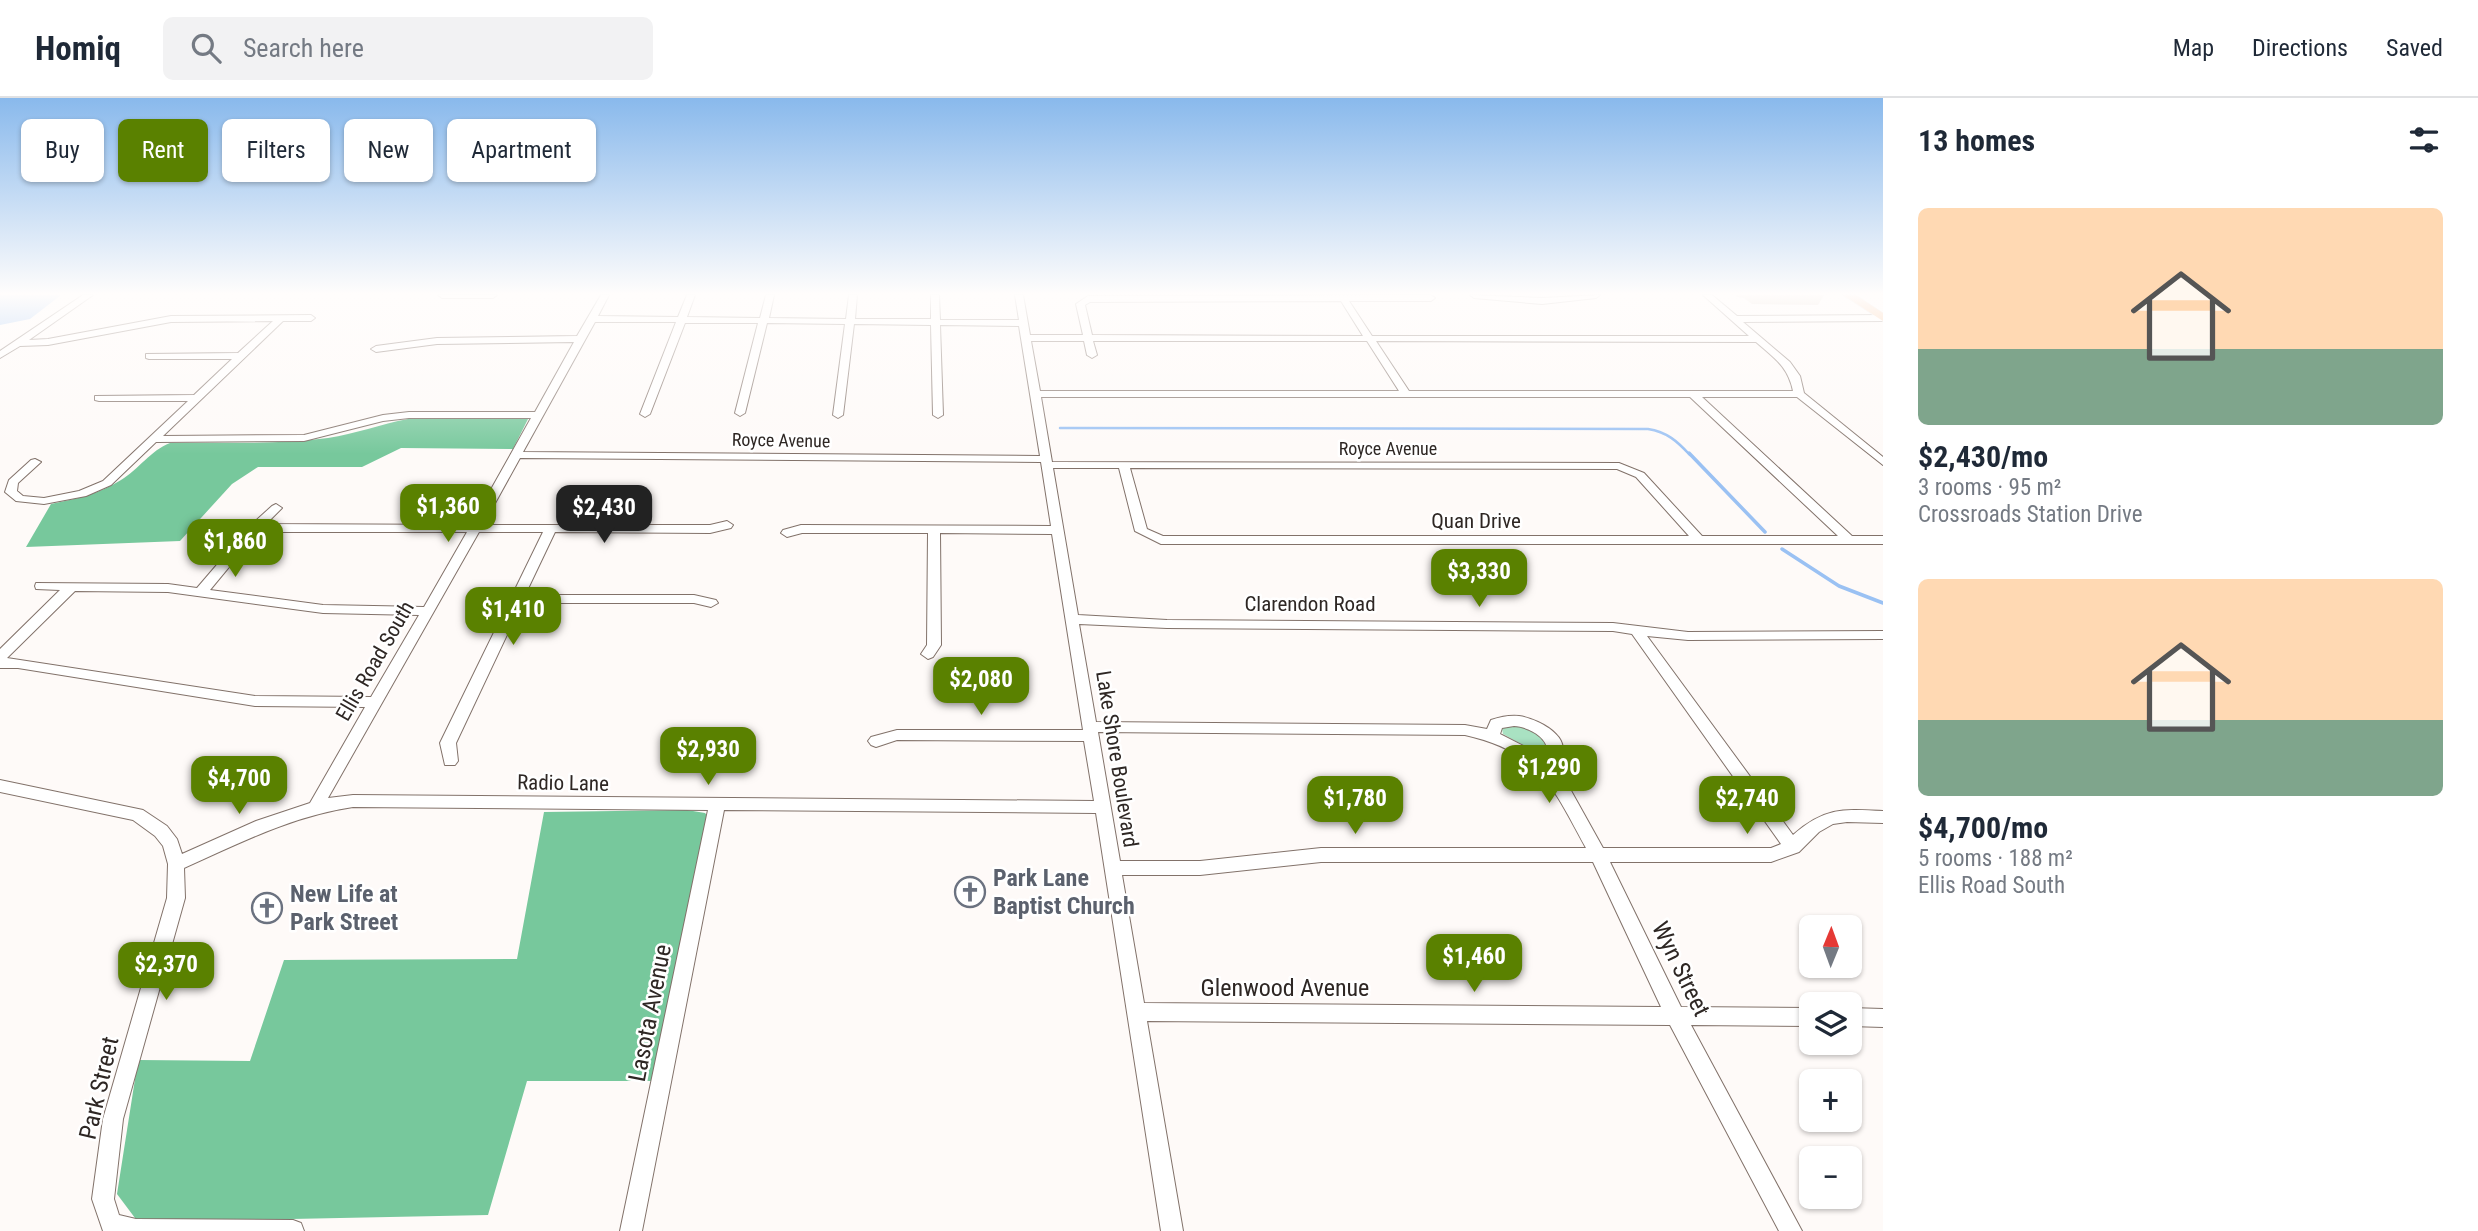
<!DOCTYPE html>
<meta charset="utf-8">
<style>
body{margin:0;font-family:"Roboto Condensed",sans-serif;background:#f2f2f3;color:#1f2937;height:100vh;display:flex;flex-direction:column;font-size:26px;white-space:nowrap}
*{box-sizing:border-box;margin:0}
p{font-size:23px;color:#747a83}
.icon{flex:none;width:38px;height:38px;fill:none;stroke:currentColor;stroke-width:2;stroke-linecap:round;stroke-linejoin:round}
.map{position:relative;flex:1;overflow:hidden}
.panel{display:flex;flex-direction:column;background:#fff;width:595px}
.panel>*{flex:none}
.top-card{position:absolute;left:21px;top:21px;width:665px;height:63px;display:flex;gap:14px}
.needle{width:46px;rotate:1deg}
.fabs{position:absolute;left:1799px;top:817px;display:grid;gap:14px}
.fabs a{display:grid;place-items:center;width:63px;height:63px;border-radius:10px;background:#fff;box-shadow:0 2px 5px #0004;font-size:35px}
.price{position:absolute;translate:-50% -60px;padding:0 16px;border-radius:14px;background:#5a8100;color:#fff;font-size:23px;line-height:46px;filter:drop-shadow(0 2px 4px #0008)}
.price::after{content:'';position:absolute;left:50%;top:42px;width:21px;height:16px;margin-left:-10px;background:inherit;clip-path:polygon(0 0,100% 0,50% 100%)}
.price.selected{background:#222;color:#fff}
ul{padding:0;list-style:none}
li{display:grid;align-content:center;gap:14px;height:371px;padding:0 35px}
li span{display:grid;place-items:center;height:217px;border-radius:10px;color:#555}
li>.icon{margin-inline-start:auto}
span .icon{width:126px;height:126px;fill:#fffc;stroke-width:1}
li b{font-size:30px}
h2{display:flex;justify-content:space-between;align-items:center;height:84px;padding:0 35px;font-size:30px}
.pill{padding:0 24px;border-radius:10px;background:#fff;box-shadow:0 2px 5px #0004;font-size:24px;line-height:63px}
.pill.selected{background:#5a8100;color:#fff}
header{display:flex;align-items:center;gap:42px;box-sizing:border-box;height:98px;padding:0 35px;background:#fff;border-bottom:2px solid #e0e1e3}
header strong{font-size:33px}
nav{display:flex;gap:38px;margin-inline-start:auto;font-size:24px}
.search{width:490px;height:63px;background:#f2f2f3;display:flex;align-items:center;gap:18px;box-sizing:border-box;padding:0 24px;border-radius:10px;color:#747a83;font-size:26px}
main{display:flex;flex:1;min-height:0}
.map>svg:first-child{display:block}
.green{fill:#a9e2c2}
.forest{fill:#77c89c}
.water{fill:#9ac1f3}
.lines{fill:none;stroke-linecap:round;stroke-linejoin:round}
.stream-far1{stroke:#9ac1f3;stroke-width:2.5}
.stream{stroke:#9ac1f3;stroke-width:3.5}
.minor-casing{stroke:#82726a;stroke-width:2}
.major-casing{stroke:#d9d8d8;stroke-width:1}
.minor{fill:#fff;fill-rule:evenodd}
.major{fill:#f5b07a;fill-rule:evenodd}
.wall{fill:#d4b9ad}
.labels{text-anchor:middle;dominant-baseline:central;stroke-width:5;stroke-linejoin:round;paint-order:stroke}
.far-street-label{font-size:18px;fill:#2e2724;stroke:#fff}
.street-label{font-size:21px;fill:#2e2724;stroke:#fff}
.near-worship-label{font-size:24px;font-weight:bold;fill:#5b616d;stroke:#fff;text-anchor:start}
.near-street-label{font-size:24px;fill:#2e2724;stroke:#fff}
</style>
<header>
<strong>Homiq</strong>
<div class="search"><svg class="icon" aria-label="search" viewBox="0 0 24 24"><circle cx="10" cy="10" r="6"/><path d="M15 15l6 6"/></svg>Search here</div>
<nav><a>Map</a><a>Directions</a><a>Saved</a></nav>
</header>
<main>
<div class="map">
<svg width="1883" height="1133" viewBox="0 0 1883 1133">
<rect width="100%" height="100%" fill="#fefaf8"/>
<polygon class="green" points="1506,628 1523,628 1545,641 1547,655 1535,654 1503,636 1502,631"/>
<g class="forest">
<path d="M408 321H528L513 351 401 350 362 369H258L232 386 180 443 26 449 51 406C76 401 99 396 121 382 138 372 151 352 170 345 222 344 276 347 328 340 355 336 381 326 408 321Z"/>
<polygon points="687,712 705,715 710,721 651,983 527,983 488,1117 138,1124 117,1096 138,962 250,963 284,862 517,861 544,714"/>
</g>
<polygon class="water" points="0,197 61,197 30,221 0,227"/>
<g class="lines">
<path class="stream-far1" d="M1060 330 1648 331C1667 334 1677 343 1690 357"/>
<g class="stream">
<polyline points="1689,355 1765,434"/>
<polyline points="1782,451 1839,488 1883,505"/>
</g>
<g class="minor-casing">
<g id="minor">
<path d="M83 197H93L29 242 48 241 171 218 311 217 315 220 311 223H283L163 338 304 337 383 317 409 314H535L574 244 437 246 376 254 371 251 376 248 437 240 577 238 601 197H609L598 218 678 219 687 197H695L687 219 760 220 766 197H774L769 220 846 221 849 197H857L855 221H931V197H939L940 222H1019L1015 197H1023L1030 237H1083L1076 206 1088 198 1431 197 1435 200 1431 203H1349L1372 238H1749L1703 197H1712L1737 218 1883 217V223L1743 224 1790 264 1800 278 1804 295 1883 359V367L1797 299H1702L1852 438H1883V446H1161L1135 433 1119 370H1053L1078 517 1167 522 1613 525 1688 534 1883 533V541L1688 542 1647 538 1793 737C1825 709 1843 711 1883 713V725L1847 724 1833 726 1819 734 1799 754 1771 764H1610L1681 909 1811 910V928L1691 927 1802 1133H1779L1670 927 1147 923 1183 1133H1161L1096 715 724 712 642 1133H620L708 712 353 709C292 718 240 745 184 770L185 800 123 1021 114 1101 119 1117 136 1121 293 1122 301 1125 304 1133H103L92 1101 103 1021 167 800 168 766 163 748 155 738 133 722 0 694V682L143 712 167 728 177 741 182 756 256 723 310 705 365 609 255 608 18 570H0V551L60 492 36 491 35 488 36 485 168 486 197 490 251 427 272 408 276 406 282 410 266 426 471 427 531 320H409L383 323 304 343 156 344 111 387 86 398 44 406 16 403 5 394 9 382 31 362 35 361 41 364 18 385 17 393 23 398 44 400 79 393 103 383 188 303H99L95 302V298L194 297 232 261H149L146 260V256L238 255 273 223 171 224 48 247 20 248 0 260V253ZM1341 203 1363 238 1092 237 1085 207 1090 204ZM595 224H676L640 316 645 319 650 316 685 225H758L735 315 740 318 745 315 767 225 845 226 833 317 838 320 843 317 854 226 931 227 933 317 938 320 943 317 940 227 1019 228 1040 358 523 354ZM1031 243H1084L1087 257 1092 260 1097 257 1093 243H1367L1399 293H1040ZM1376 243 1756 244C1774 260 1788 268 1793 293H1409ZM1041 299H1690L1838 438H1702L1644 375 1619 365 1052 364ZM520 360 1041 364 1051 428 801 427 783 432 781 435 787 439 802 435H928L927 547 921 556 928 561 933 559 941 547 940 435 1052 436 1083 632H897L871 639 868 643 871 647 876 649 897 642 1084 643 1094 703 353 697 328 700 479 434H543L440 645 445 667H455L458 663 456 645 522 505H694L711 509 718 505 716 502 694 497H525L555 434 710 435 731 430 733 427 727 423 710 427H483ZM1130 370 1617 371 1636 379 1689 438H1163L1147 431ZM258 434H467L424 509 323 507 210 492ZM75 493 168 494 323 515 419 517 371 599 255 598 7 560ZM1079 526 1167 530 1613 533 1632 536 1781 746 1771 750H1603L1569 689 1550 666C1584 646 1541 621 1519 618 1509 617 1500 619 1491 622L1487 631 1465 627 1096 624ZM1514 628C1528 629 1546 638 1548 653L1541 657 1500 636 1502 630ZM1098 634 1465 637C1540 654 1552 688 1586 750H1321L1200 763H1120ZM1321 764H1593L1661 909 1144 905 1122 777H1200Z"/>
<polygon points="438,197 497,197 493,200 442,200"/>
<polygon points="1470,197 1542,200 1600,197 1596,200 1542,206 1474,200"/>
<polygon points="1850,910 1883,911 1883,929 1850,928"/>
</g>
</g>
<g class="major-casing">
<polygon id="major" points="1843,197 1856,197 1883,215 1883,223"/>
</g>
<use href="#minor" class="minor"/>
<use href="#major" class="major"/>
</g>
<polygon class="wall" points="1735,197 1824,197 1818,207 1752,206 1744,200 1737,199"/>
<linearGradient id="sky" x2="0" y2="1"><stop stop-color="#89b9ec"/><stop offset="0.55" stop-color="#fffdfc"/><stop offset="1" stop-color="#fffdfc" stop-opacity="0"/></linearGradient>
<rect width="1883" height="356" fill="url(#sky)"/>
<defs>
<g id="church-ring" transform="scale(1.575)"><circle r="9.5" fill="#fff" stroke="#6b7280" stroke-width="1.5"/><path d="M-1.2-6h2.4v3.5h3.3v2.4h-3.3V6h-2.4V-.1h-3.3v-2.4h3.3Z" fill="#6b7280"/></g>
</defs>
<g fill-rule="evenodd">
<use href="#church-ring" x="970" y="794"/>
<use href="#church-ring" x="267" y="810"/>
</g>
<g class="labels">
<g class="far-street-label">
<text transform="translate(781 342) rotate(1)">Royce Avenue</text>
<text x="1388" y="350">Royce Avenue</text>
</g>
<g class="street-label">
<text x="1476" y="423">Quan Drive</text>
<text x="1310" y="506">Clarendon Road</text>
<text transform="translate(375 563) rotate(-60)">Ellis Road South</text>
<text transform="translate(1117 661) rotate(81)">Lake Shore Boulevard</text>
<text transform="translate(563 685) rotate(1)">Radio Lane</text>
</g>
<g class="near-worship-label">
<text x="993" y="780">Park Lane<tspan x="993" dy="28">Baptist Church</tspan></text>
<text x="290" y="796">New Life at<tspan x="290" dy="28">Park Street</tspan></text>
</g>
<g class="near-street-label">
<text transform="translate(1681 871) rotate(64)">Wyn Street</text>
<text x="1285" y="890">Glenwood Avenue</text>
<text transform="translate(650 915) rotate(-79)">Lasota Avenue</text>
<text transform="translate(99 990) rotate(-77)">Park Street</text>
</g>
</g>
</svg>
<div class="fabs">
<a><svg class="needle" viewBox="-14 -14 28 28"><path d="M0-13l5 13h-10z" fill="#e53935"/><path d="M0 13l5-13h-10z" fill="#747a83"/></svg></a>
<a><svg class="icon" aria-label="layers" viewBox="0 0 24 24"><path d="M12 4l9 5-9 5-9-5zM3 14l9 5 9-5"/></svg></a>
<a>+</a>
<a>−</a>
</div>
<b class="price" style="left:448px;top:446px">$1,360</b>
<b class="price selected" style="left:604px;top:447px">$2,430</b>
<b class="price" style="left:235px;top:481px">$1,860</b>
<b class="price" style="left:1479px;top:511px">$3,330</b>
<b class="price" style="left:513px;top:549px">$1,410</b>
<b class="price" style="left:981px;top:619px">$2,080</b>
<b class="price" style="left:708px;top:689px">$2,930</b>
<b class="price" style="left:1549px;top:707px">$1,290</b>
<b class="price" style="left:239px;top:718px">$4,700</b>
<b class="price" style="left:1355px;top:738px">$1,780</b>
<b class="price" style="left:1747px;top:738px">$2,740</b>
<b class="price" style="left:1474px;top:896px">$1,460</b>
<b class="price" style="left:166px;top:904px">$2,370</b>
<div class="top-card">
<a class="pill">Buy</a>
<a class="pill selected">Rent</a>
<a class="pill">Filters</a>
<a class="pill">New</a>
<a class="pill">Apartment</a>
</div>
</div>
<section class="panel">
<h2>13 homes<svg class="icon" aria-label="filters" viewBox="0 0 24 24"><path d="M4 7h16M4 17h16"/><circle cx="9" cy="7" r="2"/><circle cx="15" cy="17" r="2"/></svg></h2>
<ul>
<li><span style="background:linear-gradient(#ffd9b3 65%,#7fa58c 0)"><svg class="icon" aria-label="home" viewBox="0 0 24 24"><path d="M3 11l9-7 9 7M6 9v11h12V9"/></svg></span><div><b>$2,430/mo</b><p>3 rooms · 95 m²</p><p>Crossroads Station Drive</p></div></li>
<li><span style="background:linear-gradient(#ffd9b3 65%,#7fa58c 0)"><svg class="icon" aria-label="home" viewBox="0 0 24 24"><path d="M3 11l9-7 9 7M6 9v11h12V9"/></svg></span><div><b>$4,700/mo</b><p>5 rooms · 188 m²</p><p>Ellis Road South</p></div></li>
</ul>
</section>
</main>
